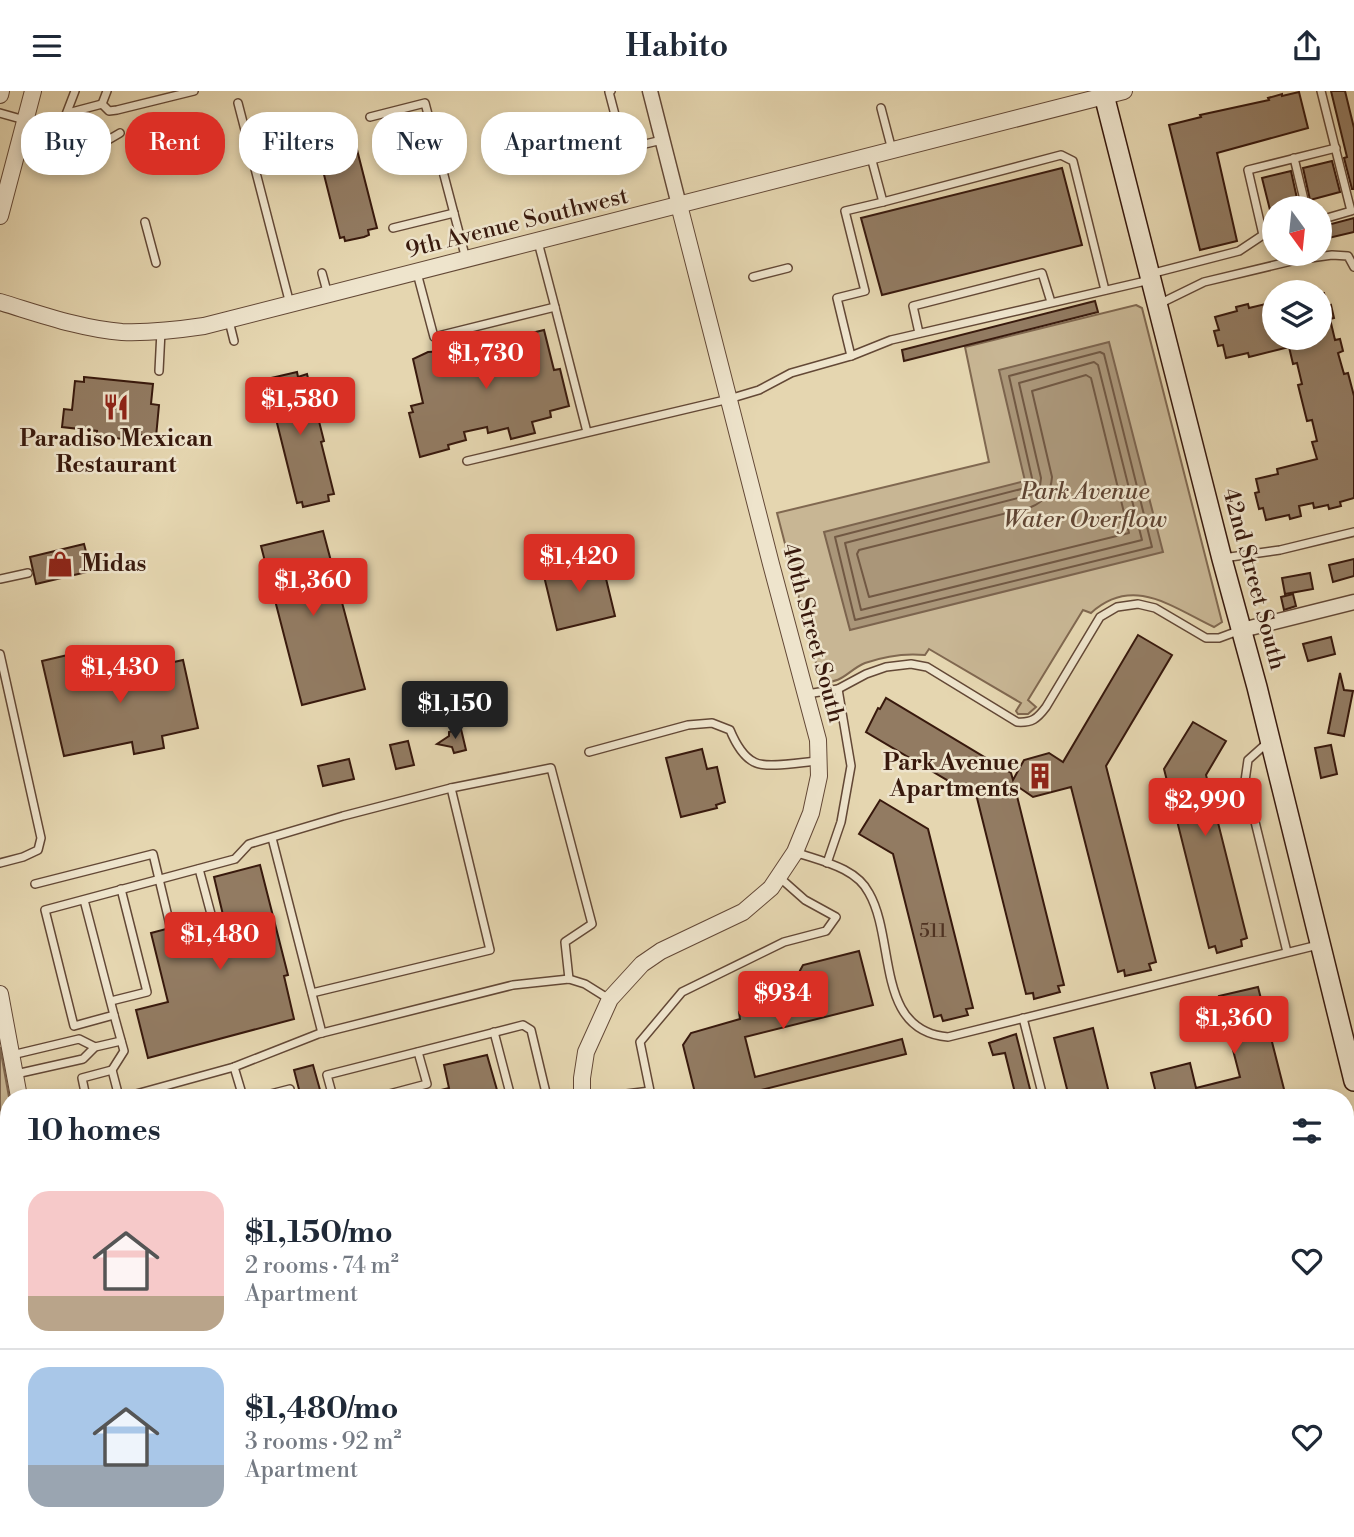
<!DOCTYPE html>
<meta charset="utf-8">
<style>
body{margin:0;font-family:"Libre Bodoni",serif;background:#f6f6f7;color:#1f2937;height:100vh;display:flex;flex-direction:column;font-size:26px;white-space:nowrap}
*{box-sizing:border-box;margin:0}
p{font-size:23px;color:#747a83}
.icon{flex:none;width:38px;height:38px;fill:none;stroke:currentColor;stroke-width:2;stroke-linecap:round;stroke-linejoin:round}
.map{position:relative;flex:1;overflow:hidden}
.panel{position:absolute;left:0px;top:998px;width:1354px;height:450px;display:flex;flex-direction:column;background:#fff;border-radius:28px 28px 0 0;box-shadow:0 4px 10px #0003}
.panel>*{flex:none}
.top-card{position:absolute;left:21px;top:21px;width:700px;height:63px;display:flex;gap:14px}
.needle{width:46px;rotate:165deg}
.controls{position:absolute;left:1262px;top:105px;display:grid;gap:14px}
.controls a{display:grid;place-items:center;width:70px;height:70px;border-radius:50%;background:#fff;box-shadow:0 4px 10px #0003;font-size:35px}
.price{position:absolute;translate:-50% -60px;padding:0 16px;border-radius:7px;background:#d93025;color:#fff;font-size:23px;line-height:46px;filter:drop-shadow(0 2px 4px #0008)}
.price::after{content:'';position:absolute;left:50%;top:42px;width:21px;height:16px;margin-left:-10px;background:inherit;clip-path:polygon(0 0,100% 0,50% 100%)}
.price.on{background:#222;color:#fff}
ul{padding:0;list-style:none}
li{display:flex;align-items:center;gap:21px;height:175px;padding:0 28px}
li+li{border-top:2px solid #e0e1e3}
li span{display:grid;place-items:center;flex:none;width:196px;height:140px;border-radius:21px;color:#555}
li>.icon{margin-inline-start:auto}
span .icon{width:84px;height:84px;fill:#fffc;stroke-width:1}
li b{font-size:30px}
h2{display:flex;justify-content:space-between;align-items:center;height:84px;padding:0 28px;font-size:30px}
.pill{padding:0 24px;border-radius:28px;background:#fff;box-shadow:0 4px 10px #0003;font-size:24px;line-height:63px}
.pill.on{background:#d93025;color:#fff}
header{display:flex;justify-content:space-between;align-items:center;height:91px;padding:0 28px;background:#fff;font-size:32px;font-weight:600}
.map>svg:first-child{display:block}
.green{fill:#c8b694;stroke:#806850;stroke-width:2}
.water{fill:#aa9679;stroke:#7c644e;stroke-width:2}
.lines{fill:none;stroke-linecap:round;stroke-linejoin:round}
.shore{stroke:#715843;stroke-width:2}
.building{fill:#927b62;stroke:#38190d;stroke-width:2}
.service-casing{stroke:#634836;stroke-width:10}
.minor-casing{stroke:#634836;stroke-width:17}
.tertiary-casing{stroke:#634836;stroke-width:18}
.secondary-casing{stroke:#38190d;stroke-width:22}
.motorway-casing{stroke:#38190d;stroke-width:27}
.service{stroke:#eee4cc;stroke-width:7}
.minor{stroke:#eee4cc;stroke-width:14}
.tertiary{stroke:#eee4cc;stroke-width:16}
.secondary{stroke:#eee4cc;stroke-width:19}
.motorway{stroke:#e5d6b0;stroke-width:24}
.labels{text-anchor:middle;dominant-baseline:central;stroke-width:5;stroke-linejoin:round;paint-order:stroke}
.number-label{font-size:19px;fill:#4e3222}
.street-label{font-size:23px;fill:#38190d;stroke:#eee4cc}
.poi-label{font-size:23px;font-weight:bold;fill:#38190d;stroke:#eee4cc}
.water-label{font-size:24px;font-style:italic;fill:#604533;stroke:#eee4cc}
</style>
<header><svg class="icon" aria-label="menu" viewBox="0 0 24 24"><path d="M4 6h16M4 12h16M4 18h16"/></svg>Habito<svg class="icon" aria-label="share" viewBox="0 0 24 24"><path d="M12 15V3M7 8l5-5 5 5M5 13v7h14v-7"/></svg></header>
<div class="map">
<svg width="1354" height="1446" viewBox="0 0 1354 1446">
<rect width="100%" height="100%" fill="#e5d6b0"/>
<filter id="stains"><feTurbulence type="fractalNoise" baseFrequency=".00286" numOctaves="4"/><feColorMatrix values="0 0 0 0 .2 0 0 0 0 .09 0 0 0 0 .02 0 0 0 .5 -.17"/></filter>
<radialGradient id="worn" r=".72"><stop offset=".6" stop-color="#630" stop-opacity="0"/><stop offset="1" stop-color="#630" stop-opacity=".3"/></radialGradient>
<g class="green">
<path d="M1136 214 1142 217 1222 531 1214 536C1172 516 1133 484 1091 522L1083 519 1028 609 1036 616 1028 623H1018L1016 620 1021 612 929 558 925 564C905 562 885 565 865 572 848 579 843 593 821 591L777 422 989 371 965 256Z"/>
<polygon points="0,956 9,1006 9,1360 0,1315"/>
<polygon points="24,1439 84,1439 85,1446 26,1446"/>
</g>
<polygon class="water" points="1109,251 1163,461 850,539 824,441 1025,390 999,279"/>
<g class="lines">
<g class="shore">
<polygon points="1100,261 1104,263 1152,456 855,529 835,446 1029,396 1032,387 1009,285"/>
<polygon points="1094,271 1098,274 1142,449 861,519 845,452 1033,403 1040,395 1041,387 1019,292"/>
<path d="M1086 284 1091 287 1129 442 869 506 857 463 859 459 1031 416C1044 411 1051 401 1052 386L1032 300Z"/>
</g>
</g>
<g class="building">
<polygon points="1331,0 1345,0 1354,37 1354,98 1352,98 1344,67 1347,66"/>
<polygon points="1299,1 1308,37 1217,62 1237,150 1200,159 1169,34 1201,26 1200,24 1269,9 1268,7 1282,3 1282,5"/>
<polygon points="343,40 345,45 353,43 377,137 368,139 369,144 364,146 345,150 344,146 340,147 316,52 320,51 319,46 326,43"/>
<polygon points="1332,70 1340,101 1310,109 1303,77"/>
<polygon points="1062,77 1082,154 882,204 861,127"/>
<polygon points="1291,80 1298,112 1270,119 1262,87"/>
<polygon points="1354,127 1354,141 1320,149 1320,136"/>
<polygon points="1320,202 1324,202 1327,216 1331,214 1334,227 1330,228 1335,249 1340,248 1343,260 1338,262 1344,283 1348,282 1354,305 1354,407 1340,411 1341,415 1329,418 1328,414 1314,417 1313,412 1299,415 1301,425 1290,428 1289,424 1266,429 1263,417 1259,418 1255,402 1259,401 1256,388 1278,383 1277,378 1317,368 1312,351 1317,350 1312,329 1307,330 1298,294 1302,293 1297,272 1293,273 1289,256 1249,266 1248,262 1226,267 1223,254 1218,255 1214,240 1219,239 1215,226 1237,220 1236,216 1248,213 1249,217 1274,211 1274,247 1320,247"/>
<polygon points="1095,210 1098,221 904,270 902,259"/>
<polygon points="544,239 554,279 560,278 569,315 550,320 551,326 532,331 535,342 511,348 508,337 488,342 487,336 464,341 466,349 448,354 449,358 420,366 409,322 413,321 411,315 423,312 413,268 428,261 445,260 446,263 479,255 483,250 513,242 519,245"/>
<polygon points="297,281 298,286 307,283 324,350 321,351 334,403 328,404 329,410 303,416 302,411 297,412 273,316 257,320 254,308 269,304 267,294 272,292 271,287"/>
<polygon points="84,286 153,293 151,313 159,314 156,346 142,344 141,350 97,345 97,340 62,336 64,318 72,319 75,290 84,291"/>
<polygon points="323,440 365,598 302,614 261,455"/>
<polygon points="84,453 91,480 36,493 30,466"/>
<polygon points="601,467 615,525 557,539 543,481"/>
<polygon points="1354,468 1354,485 1333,491 1329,474"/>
<polygon points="1310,482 1313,498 1285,503 1282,487"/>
<polygon points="1293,503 1296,515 1284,519 1281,506"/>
<polygon points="1138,544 1172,564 1106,675 1156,871 1149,873 1151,879 1125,885 1124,879 1118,881 1071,696 1033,706 1014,693 1064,894 1058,895 1060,901 1034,908 1033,902 1026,903 977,707 866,641 878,617 880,618 886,607 1011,682 1013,689 1024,669 1049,662 1063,671"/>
<polygon points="1331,546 1335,563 1308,570 1303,553"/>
<polygon points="72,563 79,593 117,584 114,572 144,565 147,577 183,569 198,637 162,645 164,657 134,663 132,651 64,665 42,570"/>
<polygon points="1340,582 1344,599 1353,600 1344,645 1328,642"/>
<polygon points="1193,631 1226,650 1206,684 1247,847 1241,849 1242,855 1217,862 1215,855 1209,857 1164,678"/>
<polygon points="461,638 466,659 454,662 452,656 437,653 449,645 449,641"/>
<polygon points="408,650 414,674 396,678 390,654"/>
<polygon points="1331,654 1337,683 1321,687 1315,657"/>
<polygon points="702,658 707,678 717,676 725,711 716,714 717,717 681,726 666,667"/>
<polygon points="349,668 354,688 323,695 318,675"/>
<polygon points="880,709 928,738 973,917 966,918 968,924 943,930 941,924 934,926 893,763 859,743"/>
<polygon points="260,774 288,884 284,885 294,928 148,967 136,919 168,911 151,842 166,838 172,840 176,836 207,828 212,829 223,824 214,786"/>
<polygon points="859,860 873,914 745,946 755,986 902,948 906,963 733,1006 696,1006 683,954 691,942 740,928 739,921 746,909 798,895 796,887 803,874"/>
<polygon points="1258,896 1286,1006 1157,1006 1151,982 1190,972 1196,997 1240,986 1219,905"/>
<polygon points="1093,937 1110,1006 1069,1006 1054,947"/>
<polygon points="1016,943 1032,1006 1016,1006 1005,962 993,964 989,952"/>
<polygon points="487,964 499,1006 429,1006 429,1002 449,997 444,974"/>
<polygon points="313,974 322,1006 301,1006 294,979"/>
</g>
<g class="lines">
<g class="service-casing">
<g id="service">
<polyline points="611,0 609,1 624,58 662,49"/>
<polyline points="238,12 290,213"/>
<polyline points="102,13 109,20 117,19 194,0"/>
<polyline points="102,13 107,0"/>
<polyline points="881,17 892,59"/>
<polyline points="0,22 60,39 55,61 79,66 120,42"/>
<polyline points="68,22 102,13"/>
<polyline points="370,26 425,12 466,168"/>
<polyline points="60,39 75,0"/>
<polyline points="871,66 883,111 1061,64 1073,70 1105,199"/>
<polyline points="1294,67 1306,117"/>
<polyline points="1320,129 1351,120 1321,0"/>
<polyline points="145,131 156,172"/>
<polyline points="393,137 454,122"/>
<polyline points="1263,144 1248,79 1336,57"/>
<polyline points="322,182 328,204"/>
<polyline points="417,182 434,246 555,216 538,151"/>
<polyline points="1150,183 1239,160 1263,144 1274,141"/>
<polyline points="753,186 788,177"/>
<polyline points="1159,213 1204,191 1296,169 1332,164 1348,165 1354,176"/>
<polyline points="555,216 587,341"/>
<polyline points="229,230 234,250"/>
<polyline points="919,242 913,215 1042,182 1051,211"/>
<polyline points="851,265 837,207 865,200 845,120 883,111"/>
<polyline points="159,280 161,240"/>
<polyline points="467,370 729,308 759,299 791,282 851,265 891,249 1150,189"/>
<polyline points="1223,467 1280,459 1354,441"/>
<polyline points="0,488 28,482"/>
<polyline points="0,563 41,747 38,759 23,766 0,772"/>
<path d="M807 603 838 598 866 583 886 576 911 573 927 576 1017 631C1032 632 1037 628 1046 616L1100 526 1117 516 1138 513 1155 517 1206 547H1219L1238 540"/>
<polyline points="1267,652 1248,669 1245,690 1287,861"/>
<path d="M589 661 688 634 712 632 730 639C735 651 742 665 754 671 766 678 802 671 817 670"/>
<polyline points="272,747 322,942"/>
<path d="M795 761C820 770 856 776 869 802 896 849 875 940 948 946L1318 854"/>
<polyline points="827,772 841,731 851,675 838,598"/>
<polyline points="199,778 211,823"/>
<polyline points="35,793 153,763 170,834"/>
<polyline points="84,809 114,924 74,935 45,819 235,768 249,753 343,725 451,697 551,677 592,833 565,851 569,888"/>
<polyline points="312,902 490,859 451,697"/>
<polyline points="111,910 147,901 121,798"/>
<polyline points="114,924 124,960 112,979 119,1006"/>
<polyline points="1023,927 1043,1006"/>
<polyline points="494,941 511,1006"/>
<polyline points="12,964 79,948 95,956"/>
<polyline points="234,976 243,1006"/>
<polyline points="16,983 83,968 95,956 121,950"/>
<polyline points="86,1006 82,987 112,979"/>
<polyline points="125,1006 234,976 318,943 513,894 569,888 585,893 609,908"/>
<polyline points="259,1006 290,998"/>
<polyline points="333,1006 327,984 523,934 531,939 547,1006"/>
<polyline points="378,1006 427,993 418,961"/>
<polyline points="603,1006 650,1000 640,951 682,901 784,851 826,840 836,826 805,809 779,786"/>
<polyline points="1346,1137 1354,1163"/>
<polyline points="1229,1446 1239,1443"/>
</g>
</g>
<g class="minor-casing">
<g id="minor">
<polyline points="650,0 679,114"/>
<polyline points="1242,539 1354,511"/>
<polyline points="1346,1074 1354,1072"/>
<polyline points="1048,1438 1050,1446"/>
</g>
</g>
<g class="tertiary-casing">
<g id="tertiary">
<polyline points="0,4 1,0"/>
<polyline points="0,125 33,0"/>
<path d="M0 211C40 223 81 238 122 241 150 242 177 239 204 235L1124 0"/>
<polyline points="0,903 19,1006"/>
<polyline points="582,1006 582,987 586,961 610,908 642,873 661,860 743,821 771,797 795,761 811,722 819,685 818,649 771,473 679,114"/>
<polyline points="95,1438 96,1446"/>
<polyline points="681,1438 683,1446"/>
</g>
</g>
<g class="secondary-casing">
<polyline id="secondary" points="1103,0 1222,468 1257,596 1354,990"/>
</g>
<g class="motorway-casing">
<g id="motorway">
<polyline points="0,1363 9,1404"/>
<polyline points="16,1438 18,1446"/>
</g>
</g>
<use href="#service" class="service"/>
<use href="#minor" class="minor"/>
<use href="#tertiary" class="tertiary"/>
<use href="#secondary" class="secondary"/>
<use href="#motorway" class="motorway"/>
</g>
<defs>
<g id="restaurant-bare" transform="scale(2.1)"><path d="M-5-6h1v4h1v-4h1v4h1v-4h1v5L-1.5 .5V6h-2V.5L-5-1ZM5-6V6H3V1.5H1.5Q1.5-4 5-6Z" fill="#8f2418" stroke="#eee4cc" stroke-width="2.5" paint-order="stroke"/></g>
<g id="shop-bare" transform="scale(2.1)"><path d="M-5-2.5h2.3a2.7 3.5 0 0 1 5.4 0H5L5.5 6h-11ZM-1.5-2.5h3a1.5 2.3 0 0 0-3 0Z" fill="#8f2418" stroke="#eee4cc" stroke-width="2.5" paint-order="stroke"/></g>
<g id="building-bare" transform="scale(2.1)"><path d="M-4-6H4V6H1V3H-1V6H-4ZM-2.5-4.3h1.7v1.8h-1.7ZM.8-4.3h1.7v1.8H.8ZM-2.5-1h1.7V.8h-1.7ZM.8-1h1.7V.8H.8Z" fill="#8f2418" stroke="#eee4cc" stroke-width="2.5" paint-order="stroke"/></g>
</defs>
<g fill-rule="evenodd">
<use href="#restaurant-bare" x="116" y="316"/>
<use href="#shop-bare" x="60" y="473"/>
<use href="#building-bare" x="1040" y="685"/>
</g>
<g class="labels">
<g class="number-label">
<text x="933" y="840">511</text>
</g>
<g class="street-label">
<text transform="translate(517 132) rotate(-14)">9th Avenue Southwest</text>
<text transform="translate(1254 488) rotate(75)">42nd Street South</text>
<text transform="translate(813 542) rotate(75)">40th Street South</text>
</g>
<g class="poi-label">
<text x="116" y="348">Paradiso Mexican<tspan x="116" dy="26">Restaurant</tspan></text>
<text x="81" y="473" text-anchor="start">Midas</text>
<text x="1019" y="672" text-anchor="end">Park Avenue<tspan x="1019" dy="26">Apartments</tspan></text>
</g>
<g class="water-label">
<text x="1085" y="401">Park Avenue<tspan x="1085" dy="28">Water Overflow</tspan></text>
</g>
</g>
<rect width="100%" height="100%" filter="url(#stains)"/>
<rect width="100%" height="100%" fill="url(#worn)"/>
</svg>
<div class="controls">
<a><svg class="needle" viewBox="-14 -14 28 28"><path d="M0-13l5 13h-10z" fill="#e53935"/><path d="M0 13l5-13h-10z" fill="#747a83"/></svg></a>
<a><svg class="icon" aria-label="layers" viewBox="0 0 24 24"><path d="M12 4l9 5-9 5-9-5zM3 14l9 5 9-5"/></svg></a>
</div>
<b class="price" style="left:486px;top:300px">$1,730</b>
<b class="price" style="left:300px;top:346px">$1,580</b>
<b class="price" style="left:579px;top:503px">$1,420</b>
<b class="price" style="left:313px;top:527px">$1,360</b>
<b class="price" style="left:120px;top:614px">$1,430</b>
<b class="price on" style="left:455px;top:650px">$1,150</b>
<b class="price" style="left:1205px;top:747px">$2,990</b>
<b class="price" style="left:220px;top:881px">$1,480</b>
<b class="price" style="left:783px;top:940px">$934</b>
<b class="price" style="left:1234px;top:965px">$1,360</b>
<div class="top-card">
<a class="pill">Buy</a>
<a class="pill on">Rent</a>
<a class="pill">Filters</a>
<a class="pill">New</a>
<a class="pill">Apartment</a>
</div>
<section class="panel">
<h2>10 homes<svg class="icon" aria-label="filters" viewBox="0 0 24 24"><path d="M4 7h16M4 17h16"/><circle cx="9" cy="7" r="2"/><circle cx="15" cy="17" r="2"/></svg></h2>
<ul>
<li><span style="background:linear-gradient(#f6c9c9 75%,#b9a48a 0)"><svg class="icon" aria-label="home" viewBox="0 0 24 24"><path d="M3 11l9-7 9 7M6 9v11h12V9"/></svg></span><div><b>$1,150/mo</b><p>2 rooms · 74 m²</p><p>Apartment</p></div><svg class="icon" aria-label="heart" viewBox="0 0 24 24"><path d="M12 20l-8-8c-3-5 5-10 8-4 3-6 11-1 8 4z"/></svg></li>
<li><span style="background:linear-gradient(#a9c7e8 70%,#9aa5b1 0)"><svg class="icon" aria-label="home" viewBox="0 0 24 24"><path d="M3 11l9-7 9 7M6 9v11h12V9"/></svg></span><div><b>$1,480/mo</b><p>3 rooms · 92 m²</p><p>Apartment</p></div><svg class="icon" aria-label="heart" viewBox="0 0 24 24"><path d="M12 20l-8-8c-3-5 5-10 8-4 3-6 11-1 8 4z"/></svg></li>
</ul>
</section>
</div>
